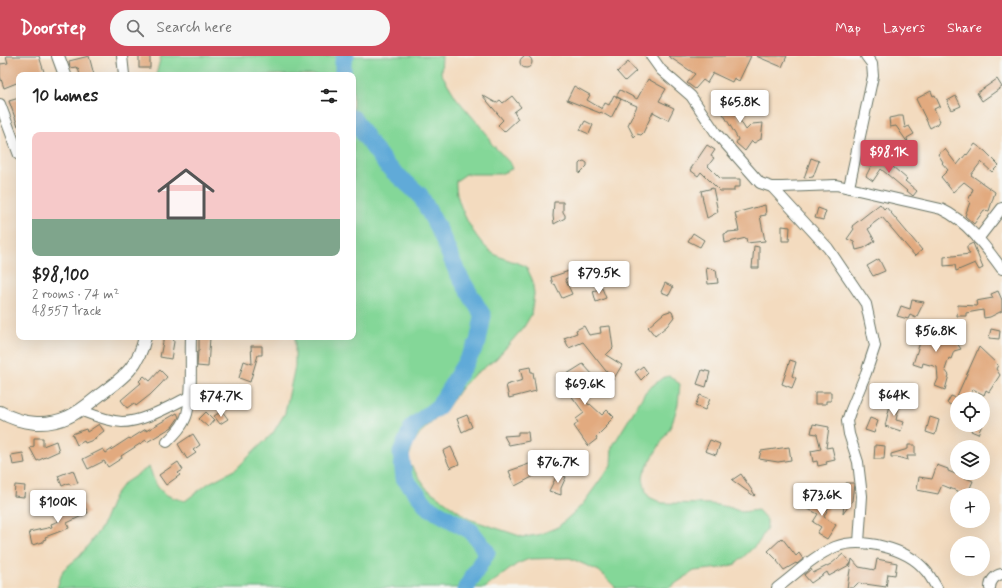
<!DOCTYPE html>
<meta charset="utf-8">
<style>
body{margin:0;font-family:Mynerve,sans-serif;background:#f6f6f6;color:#222;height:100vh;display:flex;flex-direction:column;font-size:15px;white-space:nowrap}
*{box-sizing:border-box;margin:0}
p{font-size:13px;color:#767676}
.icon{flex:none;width:22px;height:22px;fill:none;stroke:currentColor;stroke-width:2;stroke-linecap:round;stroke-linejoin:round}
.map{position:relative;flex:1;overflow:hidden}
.panel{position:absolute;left:16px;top:16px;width:340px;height:268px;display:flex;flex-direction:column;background:#fff;border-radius:8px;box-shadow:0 4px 16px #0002}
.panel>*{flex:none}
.buttons{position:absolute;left:950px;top:336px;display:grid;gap:8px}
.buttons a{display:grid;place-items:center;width:40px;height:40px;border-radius:50%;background:#fff;box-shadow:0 4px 16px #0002;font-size:20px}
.price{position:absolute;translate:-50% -34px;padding:0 9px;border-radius:4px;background:#fff;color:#222;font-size:13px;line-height:26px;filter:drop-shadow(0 1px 2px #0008)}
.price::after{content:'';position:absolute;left:50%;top:24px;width:12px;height:9px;margin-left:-6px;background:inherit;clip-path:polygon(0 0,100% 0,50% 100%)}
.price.on{background:#d1495b;color:#fff}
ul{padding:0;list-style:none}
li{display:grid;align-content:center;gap:8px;height:212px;padding:0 16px}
li span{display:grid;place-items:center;height:124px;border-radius:8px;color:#555}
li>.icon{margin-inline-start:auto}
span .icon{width:72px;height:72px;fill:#fffc;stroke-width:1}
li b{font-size:17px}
h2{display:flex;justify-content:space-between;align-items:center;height:48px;padding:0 16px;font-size:17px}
header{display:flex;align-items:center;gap:24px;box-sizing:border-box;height:56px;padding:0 20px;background:#d1495b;color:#fff}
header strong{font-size:19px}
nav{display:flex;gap:22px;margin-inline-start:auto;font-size:14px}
.search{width:280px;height:36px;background:#f6f6f6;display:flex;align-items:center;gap:10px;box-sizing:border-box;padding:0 14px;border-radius:22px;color:#767676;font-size:15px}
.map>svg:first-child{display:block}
.green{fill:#84d798;stroke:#528a66}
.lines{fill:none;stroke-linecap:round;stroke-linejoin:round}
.river{stroke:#61aad8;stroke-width:17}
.building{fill:#e2aa7f}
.minor-casing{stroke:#697465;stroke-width:12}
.tertiary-casing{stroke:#697465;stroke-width:14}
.minor{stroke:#fff;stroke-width:10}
.tertiary{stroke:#fff;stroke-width:12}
</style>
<header>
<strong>Doorstep</strong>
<div class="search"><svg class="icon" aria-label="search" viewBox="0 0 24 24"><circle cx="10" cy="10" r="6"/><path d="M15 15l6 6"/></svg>Search here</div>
<nav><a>Map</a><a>Layers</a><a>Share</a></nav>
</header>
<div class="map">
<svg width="1002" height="532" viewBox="0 0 1002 532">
<rect width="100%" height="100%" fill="#f6f6f2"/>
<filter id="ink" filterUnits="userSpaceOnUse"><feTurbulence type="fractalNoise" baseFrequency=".025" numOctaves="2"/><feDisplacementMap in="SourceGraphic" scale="8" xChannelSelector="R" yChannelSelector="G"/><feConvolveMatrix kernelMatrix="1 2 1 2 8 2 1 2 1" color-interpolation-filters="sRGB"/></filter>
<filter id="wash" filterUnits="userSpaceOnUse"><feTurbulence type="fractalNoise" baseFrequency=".012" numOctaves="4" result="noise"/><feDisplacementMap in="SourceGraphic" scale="16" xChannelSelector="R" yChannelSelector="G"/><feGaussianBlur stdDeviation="0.9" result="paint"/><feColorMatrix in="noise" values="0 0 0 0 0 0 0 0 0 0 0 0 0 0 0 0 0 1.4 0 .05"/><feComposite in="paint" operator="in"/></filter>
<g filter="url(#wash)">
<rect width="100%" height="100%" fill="#f3dbbf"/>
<path class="green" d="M161 0H442L441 17 457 43 487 78 491 87 510 107 512 113 500 118H466L456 125C454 146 476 187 494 198 503 203 516 206 526 210L532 223 534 238 531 259 524 271 496 303 474 319 461 332 446 354 420 377 413 388 409 401 410 408 426 432 469 463 523 481 538 479 558 471 582 449 611 409 612 391 646 335 662 322 669 320 680 328 678 348 672 368 644 416 643 422 646 436 649 441 662 447 711 448 728 451 742 456 758 454 767 464V471L759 486 736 508 721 512 694 515 669 532H616L599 515 570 502 529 503 517 508 485 532H57L63 514 80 500 101 472 114 440 123 428 149 411C152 416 152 421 155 426 162 440 171 441 185 445L209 427 236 413 273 377 285 357 295 310V281H353V19H156Z"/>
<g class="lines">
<g class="river">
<polyline points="343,19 343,5 346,0"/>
<polyline points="353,62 367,83 387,110 420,139 440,176 457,216 483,260 478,286 439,350 412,371 401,397 404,422 428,451 471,475 487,496 466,532"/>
</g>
</g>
<g id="blocks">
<g class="building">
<polygon points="6,0 39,0 45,19 19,19 19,26 4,32 0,20 0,8 8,7"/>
<polygon points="89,0 94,19 80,19 78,12 77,12 76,11 70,12 69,5"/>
<rect x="139" y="0" width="11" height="12"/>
<polygon points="668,0 751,0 739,25 734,22 732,26 713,17 707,27 703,24 695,33 687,27 695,18"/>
<polygon points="756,0 787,0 782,11"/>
<circle cx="526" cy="6" r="6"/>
<polygon points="628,6 636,15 625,25 617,16"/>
<polygon points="648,23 666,33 659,45 674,52 668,64 653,56 643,77 641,79 637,78 634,81 628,69 637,50 616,41 620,34 637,43"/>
<polygon points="997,23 1002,31 982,45 977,37"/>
<polygon points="574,30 590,39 587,44 602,53 605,47 609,49 614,39 621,43 611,62 601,56 600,57 567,44"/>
<polygon points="931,35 933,40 935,39 940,50 934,53 940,65 939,65 939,67 930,72 916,43"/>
<polygon points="482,39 496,47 500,44 503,47 512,40 521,51 514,56 518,63 504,76 498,69 503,64"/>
<polygon points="722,39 729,43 739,45 736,58 746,74 752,68 763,67 761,83 754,87 752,85 745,95 736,87 738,83 721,54 716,52"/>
<polygon points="956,40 961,50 952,54 947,45"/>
<polygon points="19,42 19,70 18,70 9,45"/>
<polygon points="899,60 903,60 905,72 909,70 914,78 907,82 908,87 896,70 890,71 889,62"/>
<polygon points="585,65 593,69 589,78 580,74"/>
<polygon points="975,88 985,95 999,109 992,116 981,106 971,119 995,136 989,155 984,154 974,168 965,160 970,146 968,145 973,133 964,126 953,136 941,121 948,114 942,107 943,106 938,98 945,93 957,109 966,98 967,99"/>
<polygon points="707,89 715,94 711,100 714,102 708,110 721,123 740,123 740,131 734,131 734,135 720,135 701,116 698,120 690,114"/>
<polygon points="879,99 907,123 905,125 917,135 913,140 881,113 873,125 866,120 873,106"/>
<polygon points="811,102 819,105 813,121 804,122"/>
<polygon points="584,105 587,107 587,110 579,118 579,108 581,106"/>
<polygon points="713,132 718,156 707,162 701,135"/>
<polygon points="554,146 563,146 563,156 565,159 565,162 554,168 553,160"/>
<polygon points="880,148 884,153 886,151 922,194 915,200 882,161 870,170 871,171 868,173 875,185 864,192 856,194 854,186 847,183 854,173 852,170"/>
<polygon points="765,149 766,159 760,160 765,185 747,187 746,182 725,187 724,178 728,177 728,176 739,175 735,157"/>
<polygon points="818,152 826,155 823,164 815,162"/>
<polygon points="782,170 790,171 789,185 782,185"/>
<polygon points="693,177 704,184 700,191 688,185"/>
<polygon points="973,187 983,212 979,214 975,207 956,215 955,209 944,210 944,201 970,198 967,193 967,190"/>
<polygon points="754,190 759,191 759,212 752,212"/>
<polygon points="879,203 885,215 873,220 867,210"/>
<polygon points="706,211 716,214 718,227 708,228"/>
<polygon points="572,214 574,219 565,223 572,238 562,242 555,228 553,229 551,221"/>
<polygon points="665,227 673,231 669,239 661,236"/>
<polygon points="602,232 606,242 596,246 593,235"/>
<polygon points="998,235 1002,244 1002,255 990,261 984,262 983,254 966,257 966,260 957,260 958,249 977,250 976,245 993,242 991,238"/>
<polygon points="912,244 924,246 916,262 910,259 908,263 897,260 901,250 910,253"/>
<polygon points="670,255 672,256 674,261 667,270 655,280 648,271 664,257"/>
<polygon points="926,268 935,271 934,273 954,283 961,293 954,295 951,303 949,302 945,314 949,319 945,334 935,330 938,323 937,311 923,307 922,311 913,308"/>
<polygon points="584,270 589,279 601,277 600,271 610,270 613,292 606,299 622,309 613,324 583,286 569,292 564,282 577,277 576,274"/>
<polygon points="991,273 1000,275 999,283 989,282"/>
<polygon points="163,281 173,281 174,286 171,303 160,301 163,286"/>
<polygon points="199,281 210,281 208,311 197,310 198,295 199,295"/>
<polygon points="251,290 262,290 262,299 258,299 250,326 239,322 244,305 252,308"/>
<polygon points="979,291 998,309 996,313 1000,319 989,336 986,334 984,339 973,333 971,338 969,338 966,343 957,343 957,352 947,347 951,340 956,342"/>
<polygon points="790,304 796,306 792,320 796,322 792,332 782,328"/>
<polygon points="583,308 593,319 579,329 581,331 577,333 589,349 590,348 602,359 607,354 614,361 608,367 609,368 596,381 597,383 588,390 574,370 578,367 576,363 584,357 570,338 569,338 559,323"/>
<polygon points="643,310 648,317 641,324 635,316"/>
<polygon points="530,311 531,316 533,316 536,335 509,342 506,329 523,324 520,313"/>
<polygon points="160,314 167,321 161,328 150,339 136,350 134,347 127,352 121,344 141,327 139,325 144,320 150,325"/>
<polygon points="702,314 710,316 706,331 697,328"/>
<polygon points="235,332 244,338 236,351 227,345"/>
<polygon points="815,336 831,336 831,345 826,345 826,348 815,348"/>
<polygon points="700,339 710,343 705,354 695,350"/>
<polygon points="891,345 900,347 896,364 904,366 901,375 885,370"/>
<polygon points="222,355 228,363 220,368 214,360"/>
<polygon points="206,356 214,364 208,371 199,363"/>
<polygon points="177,357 179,361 172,371 147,386 146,384 121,400 122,402 108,411 104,405 88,413 83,403 103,393 106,397 129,382 130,383 146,373 146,375"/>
<polygon points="467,359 472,371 462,376 457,363"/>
<polygon points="930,361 939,364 935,379 926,376"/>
<polygon points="870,362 878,365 874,377 865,374"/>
<polygon points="99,368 104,375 95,382 96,383 85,387 84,385 77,389 72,378 86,373 87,376"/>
<polygon points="813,368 829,371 826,392 832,391 835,404 826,406 827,408 818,410 817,405 813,406 811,395 821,393 817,378 811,377"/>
<polygon points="974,369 982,369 978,378 971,375"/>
<polygon points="518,376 528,376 529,385 509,389 504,380 518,379"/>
<polygon points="193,378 200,389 193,394 196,397 187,403 178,388"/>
<polygon points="34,382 43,382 43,390 56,385 59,395 37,405 30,392 34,390"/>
<polygon points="710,384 720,388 716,399 705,395"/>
<polygon points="875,389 885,390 884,403 874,403"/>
<polygon points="908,389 915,389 915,400 907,400 908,404 897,401 891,401 891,398 908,393"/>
<polygon points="451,391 459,408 450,412 443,395"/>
<polygon points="789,391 791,404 778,406 759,403 761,395"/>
<polygon points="23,397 25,407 13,409 11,399"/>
<polygon points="178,406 183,414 178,417 180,419 166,429 159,419"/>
<polygon points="532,407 538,418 515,430 510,420 511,420 509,415"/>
<polygon points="937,409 948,413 948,415 973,425 967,439 942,429 938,438 917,434 919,421 932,423"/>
<polygon points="73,414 78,427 70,429 69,427 62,430 58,420"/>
<polygon points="558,417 566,421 561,432 561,439 549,435"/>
<polygon points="741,418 755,439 754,440 732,424"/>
<polygon points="846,427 854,427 852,445 843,458"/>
<polygon points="15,429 25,430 24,441 14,440"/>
<polygon points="814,436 815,447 823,450 827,444 831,446 824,461 836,469 827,483 817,477 821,471 813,466 818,458 806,452"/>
<polygon points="83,447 88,457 67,467 69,472 45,481 46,483 43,484 43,486 32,489 29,476 52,471 51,468 59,465 57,458 63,456 64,457"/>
<polygon points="782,482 796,500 799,497 803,503 797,508 796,507 784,514 777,505 778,505 768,495"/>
<polygon points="843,498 851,508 852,503 859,511 875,514 877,503 897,507 895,519 888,518 886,531 858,527 853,532 847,532 851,508 829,520 827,516 811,527 804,519 811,513 813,517 831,508"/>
</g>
</g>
</g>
<g filter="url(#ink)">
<use href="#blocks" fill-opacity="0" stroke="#697465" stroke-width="1"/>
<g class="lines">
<g class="minor-casing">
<g id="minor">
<polyline points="122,0 124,19"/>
<path d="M651 0 661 14 691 40 716 77 760 127 772 131H782L836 129 941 153C967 165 985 190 1002 213"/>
<polyline points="0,48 19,99"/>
<polyline points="772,131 828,192 866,248 875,290 866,317 850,356 847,365 849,378 858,406 862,440 859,487"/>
<polyline points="849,131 873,20 872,8 866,0"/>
<polyline points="978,183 1002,152"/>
<path d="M80 354C93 359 107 365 122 366 143 366 170 350 189 341"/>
<path d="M167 386C175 378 184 369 187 358 193 334 190 306 191 281"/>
<path d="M777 532C796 518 813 500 835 491 861 481 907 492 925 514 930 519 933 526 937 532"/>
<path d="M990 532C990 525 995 519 1002 518"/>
</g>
</g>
<g class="tertiary-casing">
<g id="tertiary">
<polyline points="58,0 65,19"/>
<path d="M0 356C21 368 46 371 68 361 80 356 91 346 101 338 124 321 139 310 145 281"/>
</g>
</g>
<use href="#minor" class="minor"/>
<use href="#tertiary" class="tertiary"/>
</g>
</g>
</svg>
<div class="buttons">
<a><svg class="icon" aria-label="locate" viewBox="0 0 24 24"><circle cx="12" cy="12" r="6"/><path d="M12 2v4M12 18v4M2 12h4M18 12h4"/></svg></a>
<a><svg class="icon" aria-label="layers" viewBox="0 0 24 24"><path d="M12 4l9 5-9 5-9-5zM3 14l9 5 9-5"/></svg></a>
<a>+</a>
<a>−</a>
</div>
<b class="price" style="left:740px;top:68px">$65.8K</b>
<b class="price on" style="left:889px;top:118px">$98.1K</b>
<b class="price" style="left:599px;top:239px">$79.5K</b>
<b class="price" style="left:936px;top:297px">$56.8K</b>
<b class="price" style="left:585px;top:350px">$69.6K</b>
<b class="price" style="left:894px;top:361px">$64K</b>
<b class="price" style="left:221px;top:362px">$74.7K</b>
<b class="price" style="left:558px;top:428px">$76.7K</b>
<b class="price" style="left:822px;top:461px">$73.6K</b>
<b class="price" style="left:58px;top:468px">$100K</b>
<section class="panel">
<h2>10 homes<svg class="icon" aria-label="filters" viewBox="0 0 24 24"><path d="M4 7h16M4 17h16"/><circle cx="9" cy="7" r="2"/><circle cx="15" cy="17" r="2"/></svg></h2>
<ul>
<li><span style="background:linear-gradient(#f6c9c9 70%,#7fa58c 0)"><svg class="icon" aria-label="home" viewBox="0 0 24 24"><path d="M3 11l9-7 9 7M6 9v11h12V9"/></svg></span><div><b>$98,100</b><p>2 rooms · 74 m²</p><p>48557 Track</p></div></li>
</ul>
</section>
</div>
